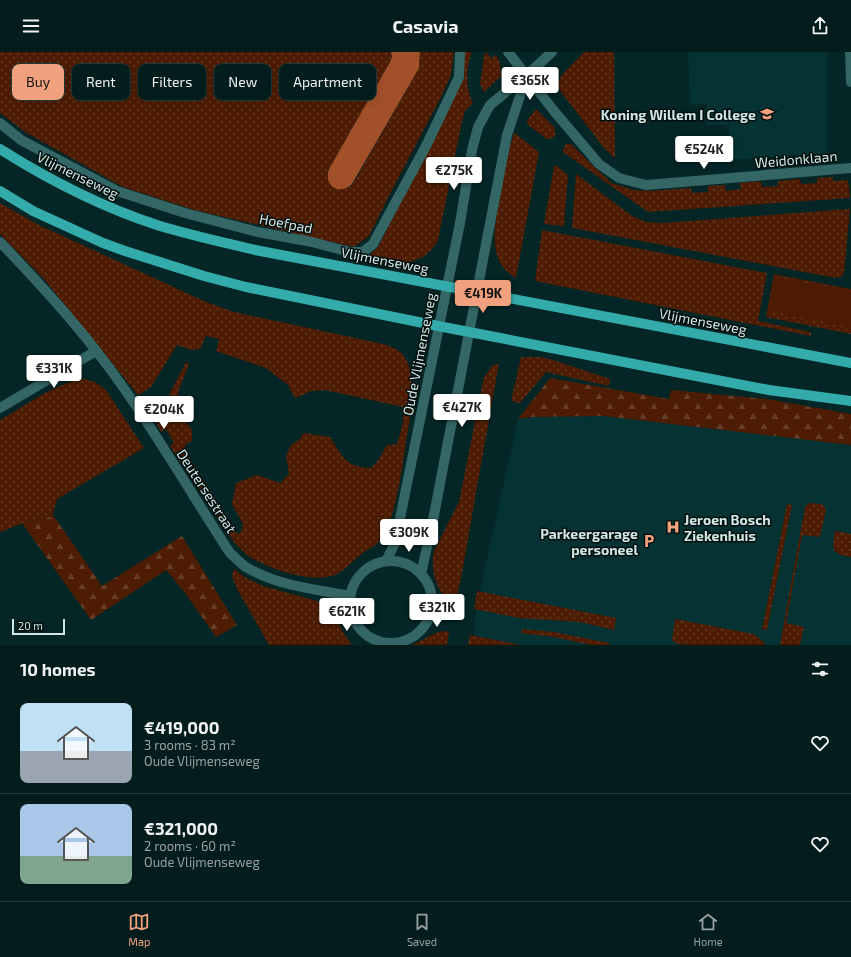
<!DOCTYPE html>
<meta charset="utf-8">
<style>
body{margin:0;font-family:"Exo 2",sans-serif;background:#0d2525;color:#f1f3f6;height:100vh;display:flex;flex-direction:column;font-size:15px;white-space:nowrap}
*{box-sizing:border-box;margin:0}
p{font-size:13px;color:#97a1a3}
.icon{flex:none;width:22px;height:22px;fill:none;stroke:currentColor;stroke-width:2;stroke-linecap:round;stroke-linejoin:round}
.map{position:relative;height:593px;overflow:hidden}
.drawer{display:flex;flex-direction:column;background:#031c1c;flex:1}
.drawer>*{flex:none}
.top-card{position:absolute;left:12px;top:12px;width:400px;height:36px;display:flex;gap:8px}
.scale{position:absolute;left:12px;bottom:10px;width:53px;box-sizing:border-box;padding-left:4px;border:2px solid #d1e7e6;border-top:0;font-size:11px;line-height:14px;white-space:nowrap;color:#d1e7e6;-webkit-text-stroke:3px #000e0d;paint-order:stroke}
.price{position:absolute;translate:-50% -34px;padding:0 9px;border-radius:4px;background:#fff;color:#222;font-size:13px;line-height:26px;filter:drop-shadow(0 1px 2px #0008)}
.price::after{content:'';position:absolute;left:50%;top:24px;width:12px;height:9px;margin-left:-6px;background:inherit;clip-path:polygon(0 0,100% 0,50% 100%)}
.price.on{background:#f2a17e;color:#111}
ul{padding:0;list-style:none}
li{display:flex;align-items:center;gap:12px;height:100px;padding:0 20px}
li+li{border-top:1px solid #243a3b}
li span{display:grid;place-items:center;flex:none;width:112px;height:80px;border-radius:8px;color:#555}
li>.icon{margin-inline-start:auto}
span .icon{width:48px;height:48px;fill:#fffc;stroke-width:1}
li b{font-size:17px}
h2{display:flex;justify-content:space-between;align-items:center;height:48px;padding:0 20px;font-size:17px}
.tag{padding:0 14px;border-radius:8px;background:#031c1c;box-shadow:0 2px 10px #0003,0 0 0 1px #243a3b;font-size:14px;line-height:36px}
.tag.on{background:#f2a17e;color:#111}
header{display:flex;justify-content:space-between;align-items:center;height:52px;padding:0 20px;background:#031c1c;font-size:18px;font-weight:700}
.tabs{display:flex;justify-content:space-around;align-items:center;height:56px;border-top:1px solid #243a3b;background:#031c1c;font-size:11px;color:#97a1a3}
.tabs a{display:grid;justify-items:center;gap:2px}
.tabs .on{color:#f2a17e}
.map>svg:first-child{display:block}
.built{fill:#053232}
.grass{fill:url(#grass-dots)}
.forest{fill:url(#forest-firs)}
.green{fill:#4e1c02}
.water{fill:#a25029}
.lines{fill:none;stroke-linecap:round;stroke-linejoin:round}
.minor{stroke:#346665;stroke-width:10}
.major{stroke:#34abab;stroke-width:10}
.labels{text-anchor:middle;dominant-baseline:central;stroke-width:3;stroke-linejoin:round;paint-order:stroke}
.poi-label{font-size:14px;font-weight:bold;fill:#d1e7e6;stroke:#000e0d;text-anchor:end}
.street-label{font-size:14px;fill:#d1e7e6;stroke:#000e0d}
</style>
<header><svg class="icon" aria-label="menu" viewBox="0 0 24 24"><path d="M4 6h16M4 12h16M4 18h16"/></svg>Casavia<svg class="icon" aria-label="share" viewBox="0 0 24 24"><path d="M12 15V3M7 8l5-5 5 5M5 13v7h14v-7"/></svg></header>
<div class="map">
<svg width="851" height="593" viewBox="0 0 851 593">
<defs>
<pattern id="grass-dots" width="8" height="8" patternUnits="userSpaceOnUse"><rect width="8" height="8" fill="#4e1c02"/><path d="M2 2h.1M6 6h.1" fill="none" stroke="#663d27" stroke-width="1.8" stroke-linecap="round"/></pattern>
<pattern id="forest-firs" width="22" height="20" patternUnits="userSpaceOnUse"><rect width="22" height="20" fill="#4e1c02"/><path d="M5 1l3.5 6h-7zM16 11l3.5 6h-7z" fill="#663d27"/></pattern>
</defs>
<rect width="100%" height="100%" fill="#042626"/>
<g class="built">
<polygon points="688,0 827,0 827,101 730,108 729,73 707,73 707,52 690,52"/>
<polygon points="603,364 851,393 851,593 473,593 476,557 518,367 532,365"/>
</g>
<g class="grass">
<polygon points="0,0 391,0 392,5 390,10 329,117 327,122 348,136 353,132 419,16 420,0 454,0 451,23 441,45 390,142 369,184 354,195 194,158 123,135 25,80 0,61"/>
<path d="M465 0H472C466 15 465 36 473 51L465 59 461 74 438 188C434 195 429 202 421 206 405 214 380 210 363 209L378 195 452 49 462 27Z"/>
<polygon points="486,0 492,6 496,3 500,11 501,24 484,40 480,32 484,4"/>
<polygon points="584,0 614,0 615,106 604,96 561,40 558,33 561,24"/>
<polygon points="536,57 554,75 556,82 553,86 547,87 527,72 527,69"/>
<path d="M514 81 539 100 516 226C507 221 500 214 497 203 492 185 496 166 499 148 503 125 507 103 514 81Z"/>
<polygon points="566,92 571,92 611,131 634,138 650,139 691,136 692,141 708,140 708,134 725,133 726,139 741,137 740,131 761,129 762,135 778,134 778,129 800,127 801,132 817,131 817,126 833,125 833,129 848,128 850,146 648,160 563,100 563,97"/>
<polygon points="554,114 557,114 568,123 564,174 544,172"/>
<polygon points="576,122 632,164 646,170 662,171 850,157 844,221 841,225 836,226 572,176"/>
<path d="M0 151 39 173 206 250 234 260 383 292C392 295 400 297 405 306 418 326 410 367 406 390 402 417 397 456 385 481 379 493 369 496 360 503 352 509 346 518 337 522 314 533 267 517 247 503 243 499 238 494 234 490L170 394 174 391 166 377 161 380 157 373V366L186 310 189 312 178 340 180 363 192 378V389L185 393V399L235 478 238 482 241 480 243 472 232 452 236 431 257 423 280 431 289 422 286 404 291 393 299 388 304 381 330 385C343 405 345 415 371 416L377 410 387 393 397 392 403 371V355L325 338 311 339 295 346 288 333 266 316 216 299 219 287 206 284 200 297 191 298 177 293 151 335 138 343 44 227 0 182Z"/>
<polygon points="542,178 767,221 758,269 811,280 811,284 535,229"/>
<polygon points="774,222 851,237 851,282 766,265"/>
<polygon points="521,305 540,305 553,308 610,327 609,334 546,320 520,351 511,349"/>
<path d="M499 311 460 532 454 553C450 548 444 545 441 540 434 529 430 509 435 497L459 450 484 325 492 314Z"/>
<path d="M85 327 95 330 106 338 144 396 57 447 52 465 28 469 0 480V368C27 353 54 331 85 327Z"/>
<polygon points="809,451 822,452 826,457 820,485 802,483 786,571 804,575 800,593 780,593 805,455"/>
<polygon points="787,452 792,453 767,578 762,577"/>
<path d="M835 479 851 482V505C831 502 832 497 835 479Z"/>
<polygon points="234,517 246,526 263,534 317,549 327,554 337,565 342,579 352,593 269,593 237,537 232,524"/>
<polygon points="477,539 616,566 614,578 580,570 519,566 474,557"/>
<polygon points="675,567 754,582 765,591 764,593 685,593 678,592 672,588"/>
<polygon points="522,577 555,580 609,591 610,593 591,593 554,585 521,581"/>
<polygon points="442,579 449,580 447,593 412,593 434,582"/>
<polygon points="470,583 521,593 468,593"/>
</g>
<g class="forest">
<polygon points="550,326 669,347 671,338 767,347 851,362 851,393 603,364 532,365 518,367"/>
<polygon points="53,463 102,534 182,484 237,573 216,585 185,541 166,518 91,568 22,471 28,469 52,465"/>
</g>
<polygon class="green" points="774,225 851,239 851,275 768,259"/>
<path class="water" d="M391 0H420L419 16 352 132C340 144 323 134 329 117L390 10 392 5Z"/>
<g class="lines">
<g class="minor">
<polyline points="508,0 554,59 599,112 619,126 646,133 851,116"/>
<polyline points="850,0 851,30"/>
<polyline points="0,71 21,88 117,139 185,161 258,180 312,190 350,200 363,200 373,192 426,94 459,25 460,0"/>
<path d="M0 190C44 236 87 283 123 335 161 389 194 446 230 501 235 505 240 511 246 515 277 534 315 537 350 544"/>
<polyline points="0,356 96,299"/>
<circle cx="391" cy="550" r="41"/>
<polyline points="386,509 395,491 460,171 472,98 478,75 490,53 527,23 552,0"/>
<polyline points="421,522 433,468 507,83 527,23"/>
</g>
<g class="major">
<path d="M0 97C49 128 102 155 157 173 189 183 222 190 255 198L851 311"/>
<polyline points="0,139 33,159 103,191 125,199 204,224 246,235 438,274 769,338 851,349"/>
</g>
</g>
<defs>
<g id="university-bare" transform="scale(1.08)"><path d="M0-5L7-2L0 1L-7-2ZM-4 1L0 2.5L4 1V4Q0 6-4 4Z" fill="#f2a17e" stroke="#000e0d" stroke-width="2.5" paint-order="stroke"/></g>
<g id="hospital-bare" transform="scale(1.08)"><path d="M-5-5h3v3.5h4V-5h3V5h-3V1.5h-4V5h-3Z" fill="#f2a17e" stroke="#000e0d" stroke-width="2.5" paint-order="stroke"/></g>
<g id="parking-bare" transform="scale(1.08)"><path d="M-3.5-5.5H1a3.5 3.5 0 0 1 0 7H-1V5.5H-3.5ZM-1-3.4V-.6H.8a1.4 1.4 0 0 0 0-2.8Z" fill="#f2a17e" stroke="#000e0d" stroke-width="2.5" paint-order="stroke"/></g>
</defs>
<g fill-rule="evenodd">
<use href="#university-bare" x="767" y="62"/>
<use href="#hospital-bare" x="673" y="475"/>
<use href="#parking-bare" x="649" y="489"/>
</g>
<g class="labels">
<g class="poi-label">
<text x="756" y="62">Koning Willem I College</text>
<text x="684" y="467" text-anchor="start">Jeroen Bosch<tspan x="684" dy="16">Ziekenhuis</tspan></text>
<text x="638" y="481">Parkeergarage<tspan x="638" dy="16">personeel</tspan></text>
</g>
<g class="street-label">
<text transform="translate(796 107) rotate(-5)">Weidonklaan</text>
<text transform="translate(78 123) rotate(26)">Vlijmenseweg</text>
<text transform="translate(286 171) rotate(11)">Hoefpad</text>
<text transform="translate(385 208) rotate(11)">Vlijmenseweg</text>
<text transform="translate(703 269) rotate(11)">Vlijmenseweg</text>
<text transform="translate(419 302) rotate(-79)">Oude Vlijmenseweg</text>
<text transform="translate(207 439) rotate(57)">Deutersestraat</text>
</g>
</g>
</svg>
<div class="scale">20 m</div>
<b class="price" style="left:530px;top:49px">€365K</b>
<b class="price" style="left:704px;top:118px">€524K</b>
<b class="price" style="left:454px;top:139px">€275K</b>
<b class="price on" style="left:483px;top:262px">€419K</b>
<b class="price" style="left:54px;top:337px">€331K</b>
<b class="price" style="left:462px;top:376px">€427K</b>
<b class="price" style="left:164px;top:378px">€204K</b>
<b class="price" style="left:409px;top:501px">€309K</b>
<b class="price" style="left:437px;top:576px">€321K</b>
<b class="price" style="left:347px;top:580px">€621K</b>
<div class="top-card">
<a class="tag on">Buy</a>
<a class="tag">Rent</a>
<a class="tag">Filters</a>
<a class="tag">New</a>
<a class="tag">Apartment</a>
</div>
</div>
<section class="drawer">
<h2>10 homes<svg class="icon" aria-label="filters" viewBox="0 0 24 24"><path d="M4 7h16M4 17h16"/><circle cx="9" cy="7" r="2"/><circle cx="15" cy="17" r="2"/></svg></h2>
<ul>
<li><span style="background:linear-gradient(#bfe0f5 60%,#9aa5b1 0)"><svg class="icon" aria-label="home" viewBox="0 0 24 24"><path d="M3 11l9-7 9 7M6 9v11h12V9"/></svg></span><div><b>€419,000</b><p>3 rooms · 83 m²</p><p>Oude Vlijmenseweg</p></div><svg class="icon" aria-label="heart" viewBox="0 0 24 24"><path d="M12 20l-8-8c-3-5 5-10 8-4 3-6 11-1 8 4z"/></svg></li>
<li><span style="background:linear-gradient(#a9c7e8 65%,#7fa58c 0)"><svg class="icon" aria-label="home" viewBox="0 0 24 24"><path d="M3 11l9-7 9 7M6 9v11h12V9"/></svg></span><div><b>€321,000</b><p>2 rooms · 60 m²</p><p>Oude Vlijmenseweg</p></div><svg class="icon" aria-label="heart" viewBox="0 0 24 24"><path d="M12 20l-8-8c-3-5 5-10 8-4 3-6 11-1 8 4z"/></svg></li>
</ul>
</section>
<nav class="tabs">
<a class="on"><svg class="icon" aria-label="map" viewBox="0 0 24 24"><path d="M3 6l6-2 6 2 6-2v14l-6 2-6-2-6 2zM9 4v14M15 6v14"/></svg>Map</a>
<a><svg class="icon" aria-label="saved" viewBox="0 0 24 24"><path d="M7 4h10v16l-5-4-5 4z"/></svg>Saved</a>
<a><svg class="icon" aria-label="home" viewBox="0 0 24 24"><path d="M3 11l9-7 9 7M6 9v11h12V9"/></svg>Home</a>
</nav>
